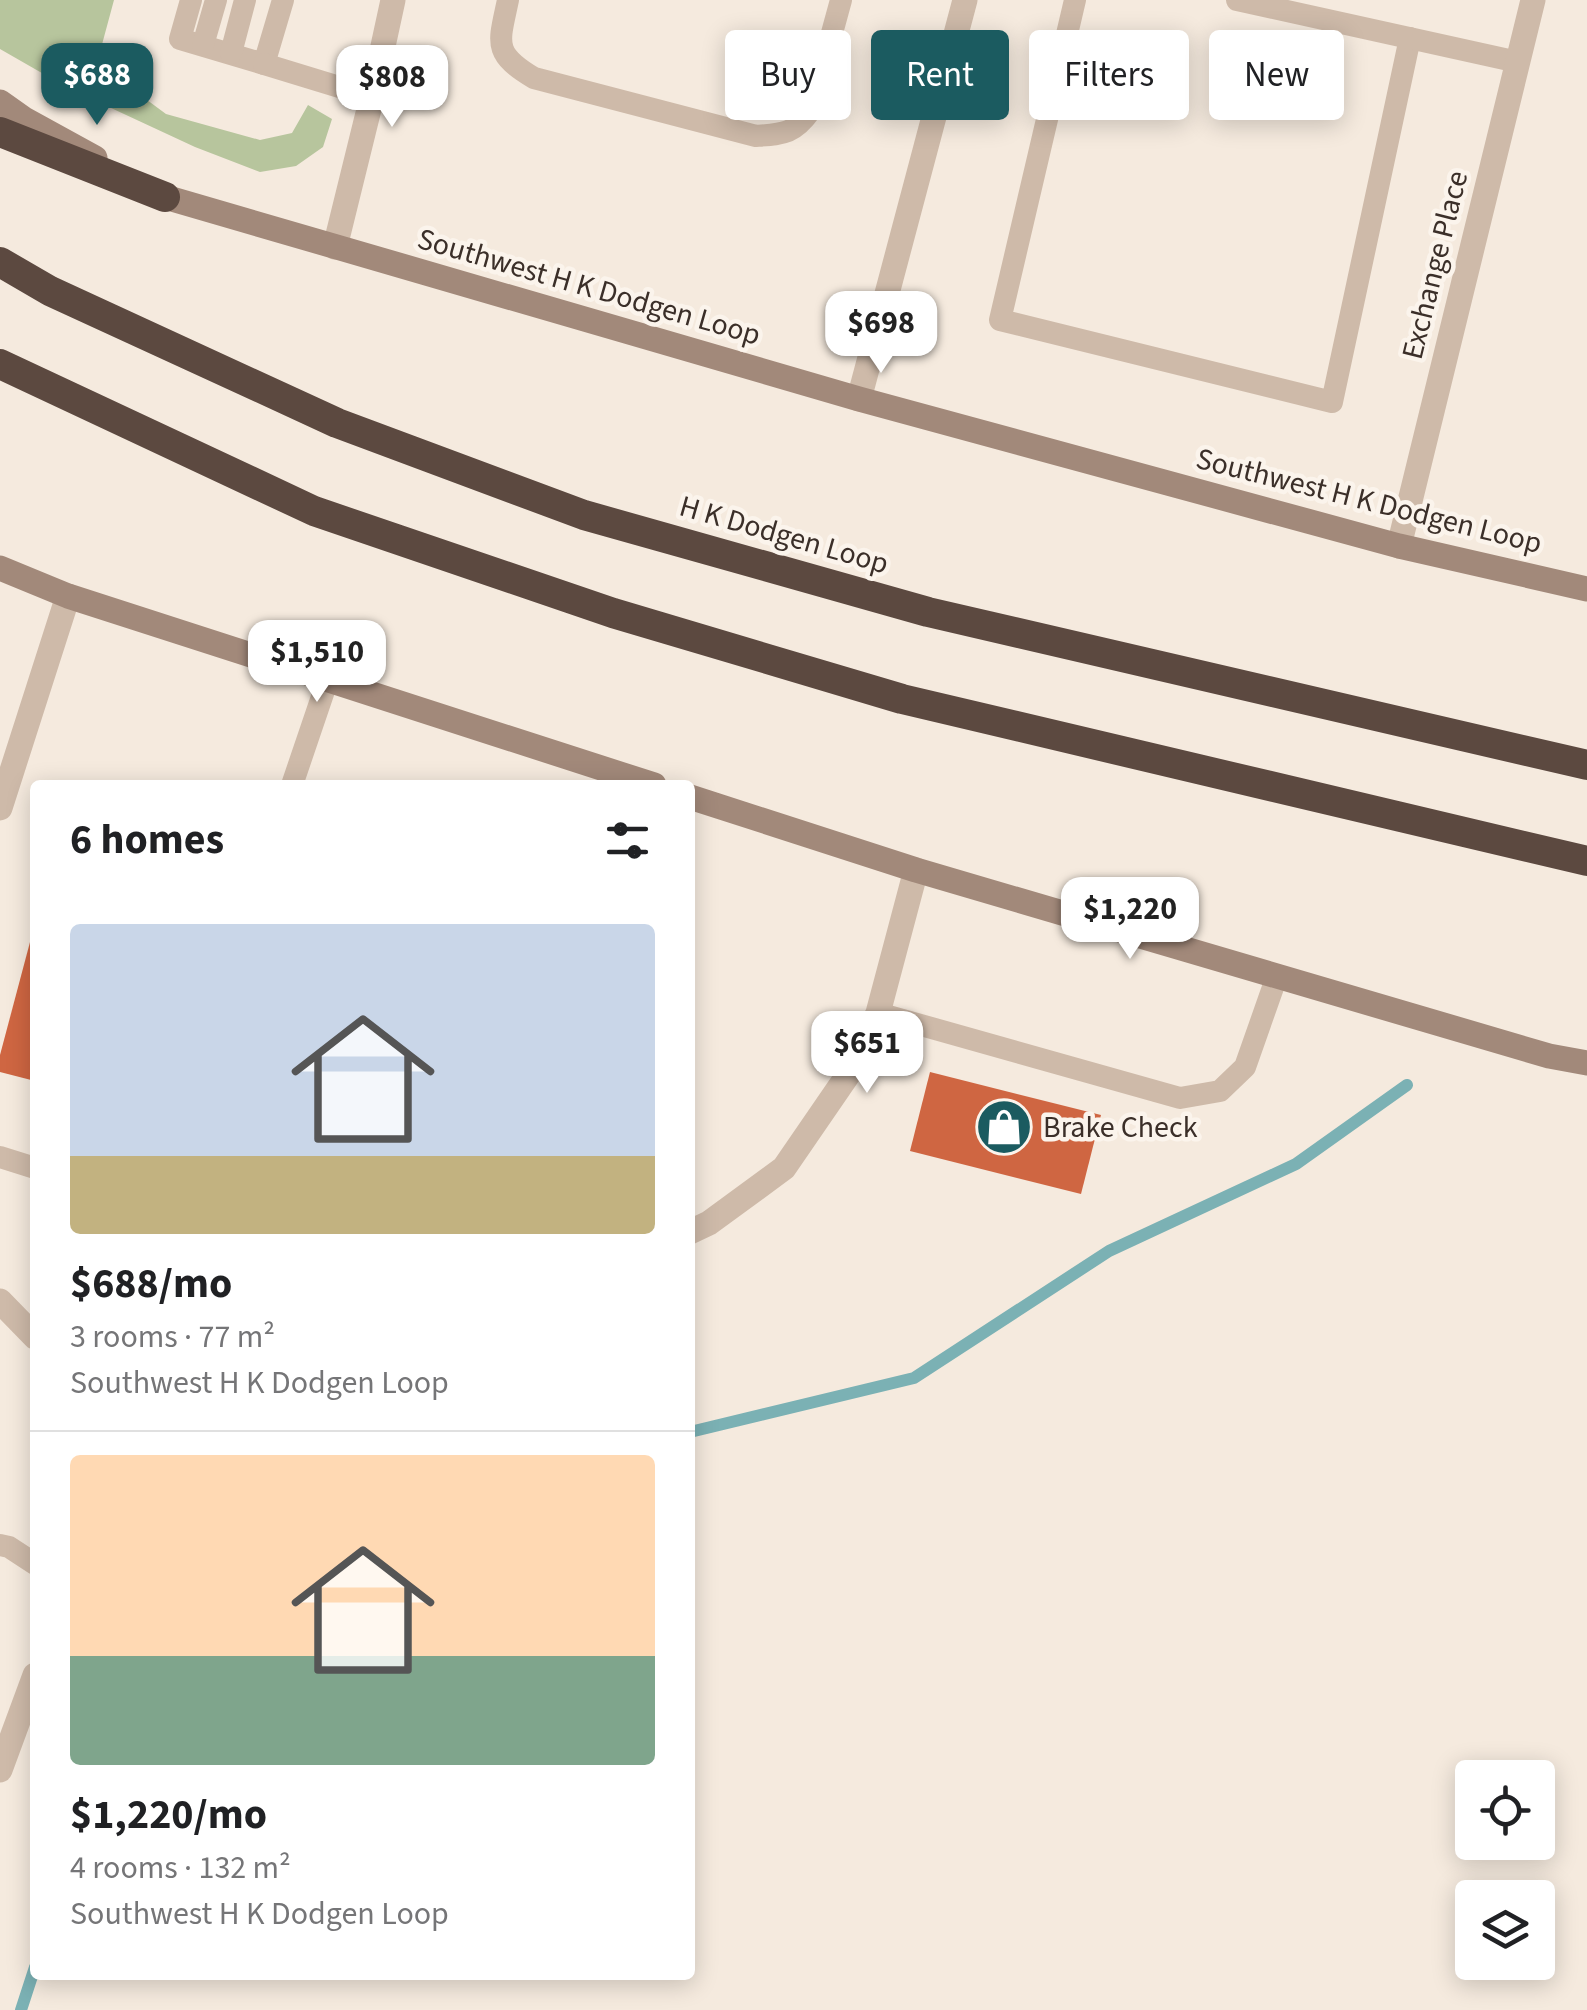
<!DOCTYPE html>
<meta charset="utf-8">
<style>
body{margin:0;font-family:"Source Sans 3",sans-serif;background:#f2f2f2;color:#202124;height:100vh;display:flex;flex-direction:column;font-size:38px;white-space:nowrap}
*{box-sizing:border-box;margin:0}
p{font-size:32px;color:#757577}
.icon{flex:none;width:55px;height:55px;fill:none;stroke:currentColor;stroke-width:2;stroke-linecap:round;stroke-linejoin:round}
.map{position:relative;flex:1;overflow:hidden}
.drawer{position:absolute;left:30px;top:780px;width:665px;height:1200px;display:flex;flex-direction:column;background:#fff;border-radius:10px;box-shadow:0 5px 25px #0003}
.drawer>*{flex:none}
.banner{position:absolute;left:725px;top:30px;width:710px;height:90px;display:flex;gap:20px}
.tools{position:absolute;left:1455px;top:1760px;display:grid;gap:20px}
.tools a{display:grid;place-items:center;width:100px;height:100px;border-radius:10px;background:#fff;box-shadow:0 5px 25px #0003;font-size:50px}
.price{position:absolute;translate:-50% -85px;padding:0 22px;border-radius:20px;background:#fff;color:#222;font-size:32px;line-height:65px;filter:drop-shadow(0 2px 5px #0008)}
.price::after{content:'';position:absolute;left:50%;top:60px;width:30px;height:22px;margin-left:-15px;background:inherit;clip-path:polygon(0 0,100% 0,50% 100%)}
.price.current{background:#1b5b60;color:#fff}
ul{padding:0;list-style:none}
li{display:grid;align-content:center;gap:20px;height:530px;padding:0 40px}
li+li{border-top:2px solid #e0e0e0}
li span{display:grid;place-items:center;height:310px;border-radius:10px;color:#555}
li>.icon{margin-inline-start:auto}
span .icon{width:180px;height:180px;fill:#fffc;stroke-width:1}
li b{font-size:42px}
h2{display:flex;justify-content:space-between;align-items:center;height:120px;padding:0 40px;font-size:42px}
.pill{padding:0 35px;border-radius:10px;background:#fff;box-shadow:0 5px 25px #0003;font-size:35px;line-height:90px}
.pill.current{background:#1b5b60;color:#fff}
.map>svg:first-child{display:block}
.green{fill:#b7c59d}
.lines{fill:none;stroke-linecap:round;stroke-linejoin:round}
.stream{stroke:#7bb1b4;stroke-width:12}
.building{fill:#cf6642}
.service{stroke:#cebaa9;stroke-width:22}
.minor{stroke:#cebaa9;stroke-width:25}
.secondary{stroke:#a2897a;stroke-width:25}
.motorway{stroke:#5c4940;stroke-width:30}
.labels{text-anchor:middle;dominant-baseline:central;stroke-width:9;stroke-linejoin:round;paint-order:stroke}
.street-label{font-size:30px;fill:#3b2f29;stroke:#fbf4ec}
.poi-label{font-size:30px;fill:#3b2f29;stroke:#fbf4ec;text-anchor:start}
</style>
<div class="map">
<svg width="1587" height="2010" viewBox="0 0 1587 2010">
<rect width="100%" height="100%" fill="#f5eade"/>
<polygon class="green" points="0,0 114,0 97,63 166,114 260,140 292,133 308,105 332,119 323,147 296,166 260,172 195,147 68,88 0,49"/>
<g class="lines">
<g class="stream">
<polyline points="690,1432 914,1378 1109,1251 1296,1164 1407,1085"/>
<polyline points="21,2010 35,1967"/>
</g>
</g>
<g class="building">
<polygon points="34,927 35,927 35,1081 0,1072 0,1055"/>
<polygon points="930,1072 1101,1115 1081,1194 910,1151"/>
</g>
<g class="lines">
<g class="service">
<polyline points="191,0 180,39 264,64 283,0"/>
<path d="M508 0C499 43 492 53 534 78L756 136C784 134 794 134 811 110L841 0"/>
<polyline points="1075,0 1000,320 1332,402 1410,38"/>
<polyline points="1237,0 1518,62"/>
<polyline points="203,45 216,0"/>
<polyline points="231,53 245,0"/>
<polyline points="264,64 372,97"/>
<polyline points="292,785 328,679"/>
<polyline points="878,1013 1180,1098 1220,1091 1245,1067 1277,976"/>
<polyline points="0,1157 35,1168"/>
<polyline points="0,1545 9,1547 35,1564"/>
</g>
<g class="minor">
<polyline points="335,247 372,97 393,0"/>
<polyline points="859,399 965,0"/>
<polyline points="1399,546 1533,0"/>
<polyline points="0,808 68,596"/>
<polyline points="690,1232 709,1223 784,1168 852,1069 878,1013 916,870"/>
<polyline points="0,1301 35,1337"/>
<polyline points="0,1770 35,1675"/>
</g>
<g class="secondary">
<polyline points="0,102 24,119 95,158"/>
<polyline points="151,190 165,197 859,399 1399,546 1587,589"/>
<polyline points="0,568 68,596 654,785"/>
<polyline points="690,797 916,870 1549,1056 1587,1063"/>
</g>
<g class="motorway">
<polyline points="0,132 165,197"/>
<polyline points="0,262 50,291 337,423 584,515 928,612 1587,765"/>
<polyline points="0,364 314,511 613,613 902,699 1587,861"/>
</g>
</g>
<defs>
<g id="shop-disc" transform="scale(2.875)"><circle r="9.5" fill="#1b5b60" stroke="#fbf4ec"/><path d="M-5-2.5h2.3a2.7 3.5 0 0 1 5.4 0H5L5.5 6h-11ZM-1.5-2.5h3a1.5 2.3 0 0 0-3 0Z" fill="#fff"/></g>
</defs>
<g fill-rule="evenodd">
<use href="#shop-disc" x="1004" y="1127"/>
</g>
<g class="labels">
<g class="street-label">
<text transform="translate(1435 265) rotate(-76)">Exchange Place</text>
<text transform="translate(589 287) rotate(16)">Southwest H K Dodgen Loop</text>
<text transform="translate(1369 501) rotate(14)">Southwest H K Dodgen Loop</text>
<text transform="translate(784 535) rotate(16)">H K Dodgen Loop</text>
</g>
<g class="poi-label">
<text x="1043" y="1127">Brake Check</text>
</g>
</g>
</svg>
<div class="tools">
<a><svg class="icon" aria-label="locate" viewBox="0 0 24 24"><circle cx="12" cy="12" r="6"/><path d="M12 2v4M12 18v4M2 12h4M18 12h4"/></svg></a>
<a><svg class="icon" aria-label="layers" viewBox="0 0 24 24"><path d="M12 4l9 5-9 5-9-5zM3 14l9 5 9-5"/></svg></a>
</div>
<b class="price current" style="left:97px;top:128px">$688</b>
<b class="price" style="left:392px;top:130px">$808</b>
<b class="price" style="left:881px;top:376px">$698</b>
<b class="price" style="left:317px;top:705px">$1,510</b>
<b class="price" style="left:1130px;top:962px">$1,220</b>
<b class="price" style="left:867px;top:1096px">$651</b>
<div class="banner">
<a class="pill">Buy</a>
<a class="pill current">Rent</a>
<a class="pill">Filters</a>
<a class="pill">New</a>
</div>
<section class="drawer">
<h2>6 homes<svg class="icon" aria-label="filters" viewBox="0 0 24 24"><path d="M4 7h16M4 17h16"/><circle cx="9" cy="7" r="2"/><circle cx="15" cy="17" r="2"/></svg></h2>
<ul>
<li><span style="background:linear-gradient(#c9d6e8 75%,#c2b280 0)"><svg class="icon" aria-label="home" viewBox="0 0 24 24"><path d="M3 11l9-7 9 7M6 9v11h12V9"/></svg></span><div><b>$688/mo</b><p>3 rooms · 77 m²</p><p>Southwest H K Dodgen Loop</p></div></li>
<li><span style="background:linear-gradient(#ffd9b3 65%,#7fa58c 0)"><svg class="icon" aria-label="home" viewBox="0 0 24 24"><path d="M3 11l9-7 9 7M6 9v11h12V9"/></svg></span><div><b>$1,220/mo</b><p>4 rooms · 132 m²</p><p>Southwest H K Dodgen Loop</p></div></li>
</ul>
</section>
</div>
